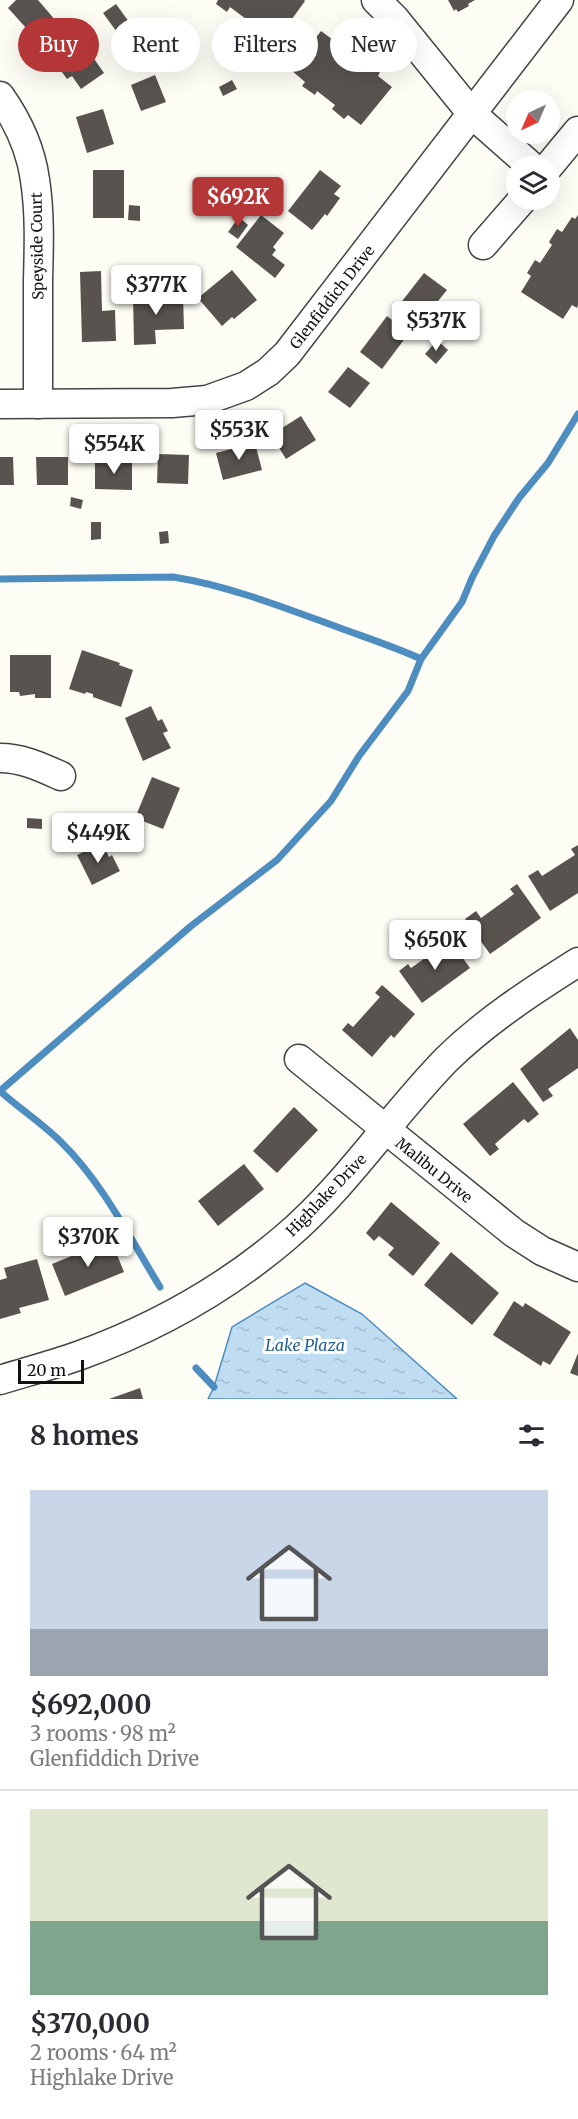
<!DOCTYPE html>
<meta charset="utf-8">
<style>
body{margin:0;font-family:Merriweather,serif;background:#f2f2f3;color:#2b2b33;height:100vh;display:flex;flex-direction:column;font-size:22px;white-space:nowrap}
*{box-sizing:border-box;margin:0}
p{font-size:20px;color:#7c7c81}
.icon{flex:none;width:33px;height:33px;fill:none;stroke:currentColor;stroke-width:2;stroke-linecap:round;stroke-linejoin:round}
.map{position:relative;height:1399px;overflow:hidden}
.details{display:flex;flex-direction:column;background:#fff;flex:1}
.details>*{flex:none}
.banner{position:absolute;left:18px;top:18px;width:543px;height:54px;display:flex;gap:12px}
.needle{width:39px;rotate:224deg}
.buttons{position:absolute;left:506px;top:90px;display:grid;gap:12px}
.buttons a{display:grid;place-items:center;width:54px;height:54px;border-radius:50%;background:#fff;box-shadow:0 6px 24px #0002;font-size:30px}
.scale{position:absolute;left:18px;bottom:15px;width:66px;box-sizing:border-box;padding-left:6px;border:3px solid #111;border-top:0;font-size:16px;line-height:21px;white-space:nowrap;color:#111;-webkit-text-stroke:4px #fff;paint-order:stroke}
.price{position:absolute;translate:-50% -51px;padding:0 14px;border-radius:6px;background:#fff;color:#222;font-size:20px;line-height:39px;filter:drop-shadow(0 2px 3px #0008)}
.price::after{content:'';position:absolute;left:50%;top:36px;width:18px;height:14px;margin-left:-9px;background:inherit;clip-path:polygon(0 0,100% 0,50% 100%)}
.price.active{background:#b43636;color:#fff}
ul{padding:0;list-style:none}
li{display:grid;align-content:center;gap:12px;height:318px;padding:0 30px}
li+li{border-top:2px solid #e1e1e2}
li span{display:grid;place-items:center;height:186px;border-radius:0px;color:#555}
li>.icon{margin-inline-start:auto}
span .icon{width:108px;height:108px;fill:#fffc;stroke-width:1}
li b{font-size:26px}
h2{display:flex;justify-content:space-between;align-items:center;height:72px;padding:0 30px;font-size:26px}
.tag{padding:0 21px;border-radius:27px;background:#fff;box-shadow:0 6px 24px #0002;font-size:21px;line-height:54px}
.tag.active{background:#b43636;color:#fff}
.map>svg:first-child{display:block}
.water{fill:url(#water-ripples);stroke:#4d8dc0;stroke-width:1.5}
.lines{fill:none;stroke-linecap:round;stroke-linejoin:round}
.stream{stroke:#4d8dc0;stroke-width:7}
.building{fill:#58534e}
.minor-casing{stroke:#444;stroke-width:31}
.minor{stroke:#fff;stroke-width:28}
.labels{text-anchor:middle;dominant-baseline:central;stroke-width:6;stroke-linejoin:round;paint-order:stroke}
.street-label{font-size:15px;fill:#111;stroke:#fff}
.water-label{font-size:16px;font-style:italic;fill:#256097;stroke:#fff}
</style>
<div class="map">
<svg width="578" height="1399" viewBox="0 0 578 1399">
<defs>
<pattern id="water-ripples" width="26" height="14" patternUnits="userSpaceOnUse" patternTransform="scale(1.5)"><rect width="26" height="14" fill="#bfdcf1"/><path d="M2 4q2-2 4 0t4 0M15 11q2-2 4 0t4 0" fill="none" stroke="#a3bcce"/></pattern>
</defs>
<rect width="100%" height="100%" fill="#fefdf5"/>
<polygon class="water" points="305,1283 362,1314 457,1399 208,1399 214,1387 232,1327"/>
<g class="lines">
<g class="stream">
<path d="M0 579 173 577C230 586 285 608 340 628 367 638 395 647 421 659"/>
<polyline points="0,1091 191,926 277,860 331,801 359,756 408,691 421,659 462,602 472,578 494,536 519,498 548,463 578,414"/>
<path d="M0 1091C20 1109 42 1123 61 1142 102 1182 130 1238 160 1287"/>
<polyline points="196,1368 214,1387"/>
</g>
</g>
<g class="building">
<polygon points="16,0 38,0 56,21 36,39 8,8"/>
<polygon points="218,0 304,0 305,1 276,41 262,30 258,35 247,26 250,22 230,7 227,12 216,4"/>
<polygon points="448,0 475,0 468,4 469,6 458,12 456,9 454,11"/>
<polygon points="116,4 132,26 119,35 103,13"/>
<polygon points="321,31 336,42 339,38 350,47 347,51 365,66 369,61 381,70 378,76 392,87 361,125 348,115 344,119 332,109 335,105 317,91 315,95 302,86 305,82 291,70"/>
<polygon points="76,33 104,73 81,89 72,76 67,79 48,53"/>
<polygon points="173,37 183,39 180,54 170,53"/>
<polygon points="155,75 166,102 141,111 131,85"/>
<polygon points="232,80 237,89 223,96 219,87"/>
<polygon points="103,109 114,144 87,153 76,117"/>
<rect x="93" y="170" width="31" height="48"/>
<polygon points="320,170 341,186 334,194 340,198 327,216 325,214 312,230 288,211"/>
<polygon points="129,205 140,206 140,221 128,220"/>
<polygon points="261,215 284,233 273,247 276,250 272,255 285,265 275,278 236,247"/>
<polygon points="578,215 578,305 577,308 572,305 563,319 521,292 531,276 527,273 535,260 540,263 552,245 549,242 557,229 562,232 572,217 575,219"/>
<polygon points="239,217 248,225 238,239 228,232"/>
<polygon points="232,270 257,300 234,319 232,317 222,326 198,298"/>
<polygon points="101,271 102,311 115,310 116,341 82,342 80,272"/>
<polygon points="424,273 447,290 421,322 399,305"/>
<polygon points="183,295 184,329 155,330 156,344 134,345 133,296"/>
<polygon points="387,316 409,333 382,369 360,352"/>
<polygon points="437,340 448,350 436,364 425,354"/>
<polygon points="348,367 370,383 350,408 328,392"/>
<polygon points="301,416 316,440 286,459 271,435"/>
<polygon points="255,443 262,470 223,480 216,453"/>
<polygon points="158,454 189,455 188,484 157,483"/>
<polygon points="0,457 13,457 14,485 0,485"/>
<polygon points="36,457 68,457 68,485 37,485"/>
<polygon points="95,461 132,461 132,490 95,489"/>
<polygon points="71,497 83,500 81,509 70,506"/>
<polygon points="91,522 101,522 101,539 91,540"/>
<polygon points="168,531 169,543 160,544 159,532"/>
<polygon points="82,650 120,663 119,665 133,670 121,707 93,697 93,694 86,692 85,694 69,689"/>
<polygon points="10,655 51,655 51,698 35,698 35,694 20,696 19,692 10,692"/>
<polygon points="151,706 158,721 162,719 168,731 163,733 171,748 143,761 125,718"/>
<polygon points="152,777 180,788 163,829 135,818"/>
<polygon points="27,818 42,819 42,829 27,828"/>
<polygon points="102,843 109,857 112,855 120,871 92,885 77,855"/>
<polygon points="578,845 578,893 550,911 528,876 538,870 542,876 575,855 571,849"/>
<polygon points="517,884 541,918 490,954 465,919 476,911 481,918 514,894 510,889"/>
<polygon points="446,935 470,968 422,1003 399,971 408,964 411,968 445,944 441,939"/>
<polygon points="382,985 415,1014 394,1038 391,1035 372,1057 342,1030 348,1023 353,1027 380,997 375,993"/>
<polygon points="570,1028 578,1040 578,1068 548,1089 553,1096 543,1102 520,1069"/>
<polygon points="513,1082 539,1114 528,1123 524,1119 495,1144 499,1149 490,1156 463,1124"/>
<polygon points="294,1107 318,1130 277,1173 253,1151"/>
<polygon points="244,1164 264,1189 218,1226 198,1201"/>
<polygon points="391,1202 440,1243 413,1276 388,1255 394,1248 379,1236 374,1241 366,1233"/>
<polygon points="111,1240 124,1272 65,1296 52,1264"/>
<polygon points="451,1252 499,1293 472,1325 424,1285"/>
<polygon points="37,1259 49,1300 19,1308 21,1313 0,1319 0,1280 7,1278 4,1268"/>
<polygon points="514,1301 523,1307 525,1303 571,1332 550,1365 543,1361 541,1366 493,1335"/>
<polygon points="578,1353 578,1376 570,1373"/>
<polygon points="140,1388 143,1399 109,1399"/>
</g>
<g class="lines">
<g class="minor-casing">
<g id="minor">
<polyline points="376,0 395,19 472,114 531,166"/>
<path d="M0 96C17 120 31 150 35 180 40 212 39 247 38 280 38 321 38 362 38 404"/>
<polyline points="549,166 578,131"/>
<polyline points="483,245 522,200"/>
<polyline points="0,404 172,403 207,400 246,386 268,372 287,354 559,0"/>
<path d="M0 758C22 758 41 767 61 776"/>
<polyline points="299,1059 514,1233 542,1251 578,1267"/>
<path d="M0 1380C26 1372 52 1365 78 1356 153 1329 225 1289 286 1237 347 1185 391 1116 447 1059 486 1021 532 991 578 962"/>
</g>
</g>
<use href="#minor" class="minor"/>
</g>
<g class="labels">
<g class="street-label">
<text transform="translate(37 246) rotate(-91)">Speyside Court</text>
<text transform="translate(332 297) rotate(-52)">Glenfiddich Drive</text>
<text transform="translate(434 1170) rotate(39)">Malibu Drive</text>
<text transform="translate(326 1195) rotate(-46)">Highlake Drive</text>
</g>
<g class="water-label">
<text x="305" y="1345">Lake Plaza</text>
</g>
</g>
</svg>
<div class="buttons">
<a><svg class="needle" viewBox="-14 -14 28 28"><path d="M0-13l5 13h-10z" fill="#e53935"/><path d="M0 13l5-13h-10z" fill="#7c7c81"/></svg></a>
<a><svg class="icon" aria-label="layers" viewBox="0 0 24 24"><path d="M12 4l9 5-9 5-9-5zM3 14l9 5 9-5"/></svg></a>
</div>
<div class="scale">20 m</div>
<b class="price active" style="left:238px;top:228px">$692K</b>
<b class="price" style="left:156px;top:316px">$377K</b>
<b class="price" style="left:436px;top:352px">$537K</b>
<b class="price" style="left:239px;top:461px">$553K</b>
<b class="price" style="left:114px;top:475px">$554K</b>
<b class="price" style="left:98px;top:864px">$449K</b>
<b class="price" style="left:435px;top:971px">$650K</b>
<b class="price" style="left:88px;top:1268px">$370K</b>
<div class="banner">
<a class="tag active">Buy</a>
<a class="tag">Rent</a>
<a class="tag">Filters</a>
<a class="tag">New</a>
</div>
</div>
<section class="details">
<h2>8 homes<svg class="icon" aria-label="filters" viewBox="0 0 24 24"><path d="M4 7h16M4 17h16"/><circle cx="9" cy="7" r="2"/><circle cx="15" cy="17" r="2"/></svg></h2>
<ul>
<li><span style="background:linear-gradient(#c9d6e8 75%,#9aa5b1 0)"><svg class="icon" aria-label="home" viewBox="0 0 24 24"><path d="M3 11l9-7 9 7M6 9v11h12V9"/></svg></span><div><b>$692,000</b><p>3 rooms · 98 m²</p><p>Glenfiddich Drive</p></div></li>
<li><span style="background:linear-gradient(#dfe7d0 60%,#7fa58c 0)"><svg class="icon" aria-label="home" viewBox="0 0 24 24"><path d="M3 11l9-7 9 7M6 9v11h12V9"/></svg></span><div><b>$370,000</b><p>2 rooms · 64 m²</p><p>Highlake Drive</p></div></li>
</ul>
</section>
